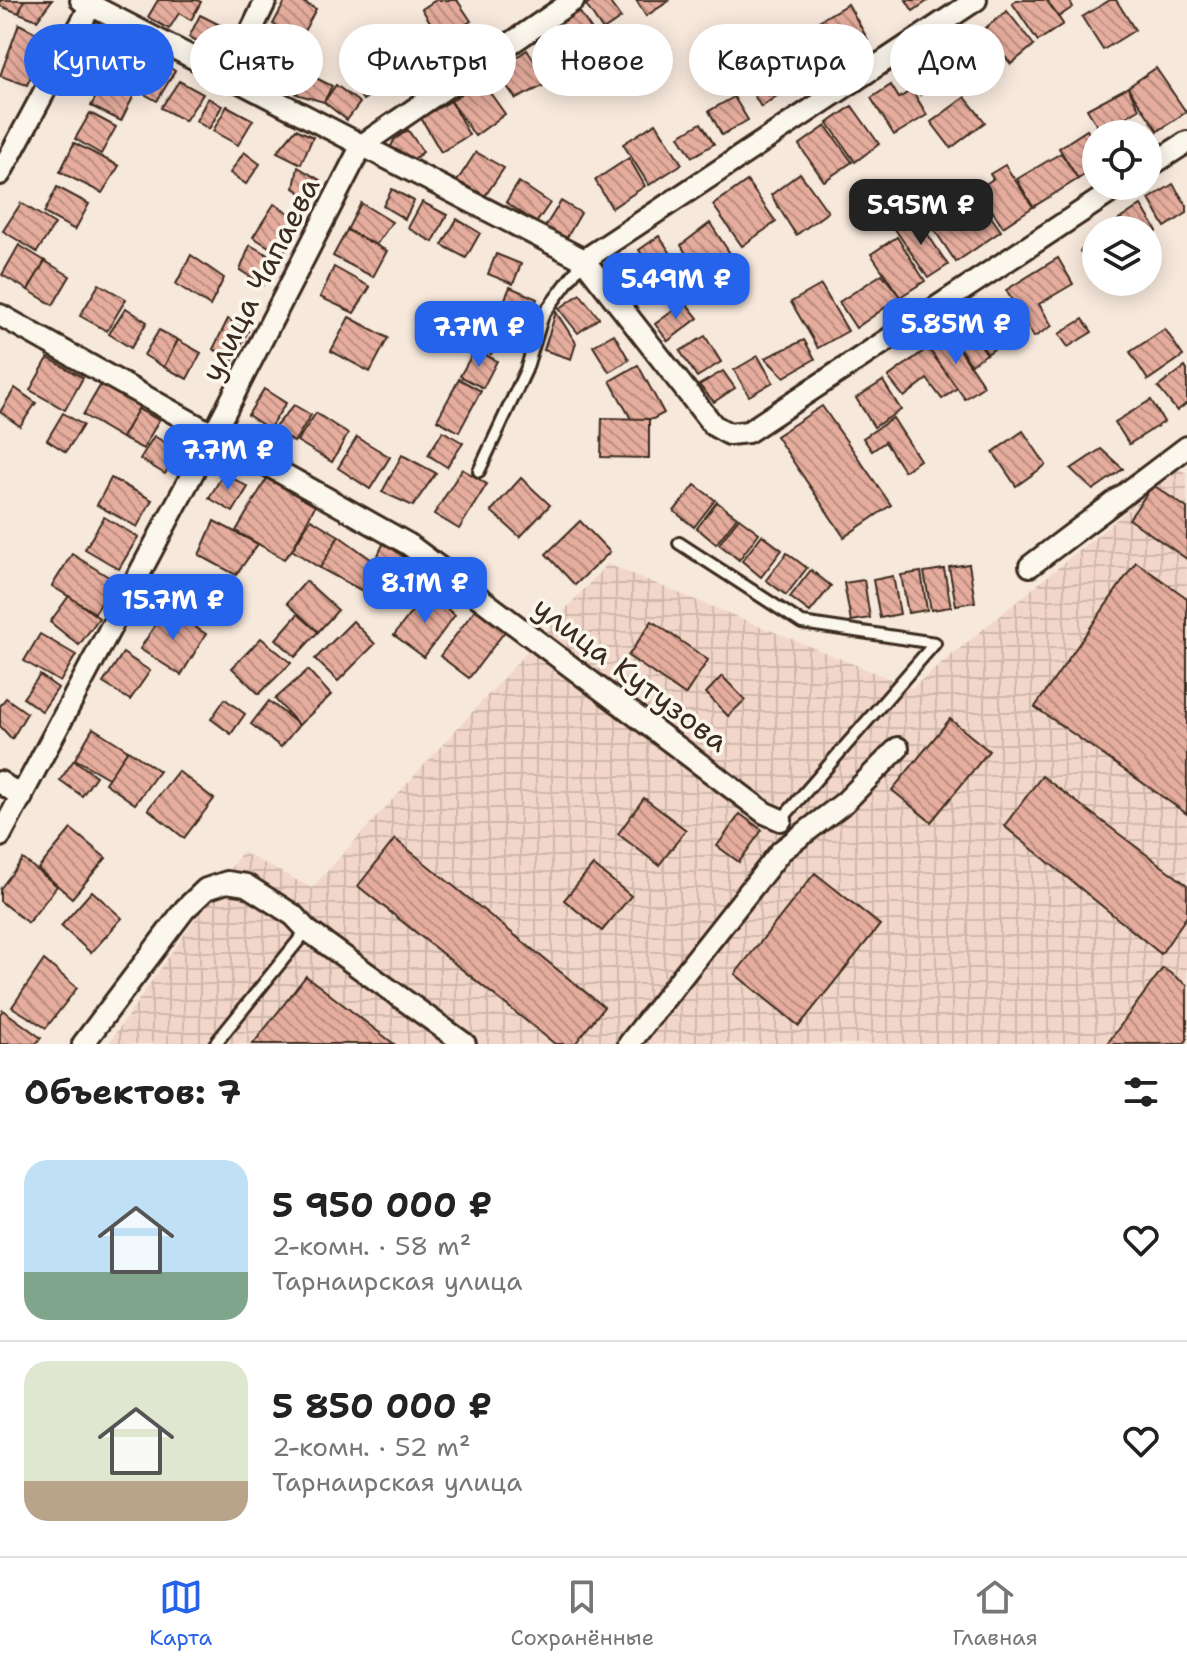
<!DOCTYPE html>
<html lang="ru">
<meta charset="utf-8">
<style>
body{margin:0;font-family:"Shantell Sans",sans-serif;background:#f2f2f2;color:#222;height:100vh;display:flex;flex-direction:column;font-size:30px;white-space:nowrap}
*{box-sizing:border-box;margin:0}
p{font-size:26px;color:#767676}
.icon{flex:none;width:44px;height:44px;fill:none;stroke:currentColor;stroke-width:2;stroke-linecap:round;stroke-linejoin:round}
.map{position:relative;height:1044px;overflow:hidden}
.panel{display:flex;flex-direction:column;background:#fff;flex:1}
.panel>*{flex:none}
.top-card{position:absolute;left:24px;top:24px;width:1140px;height:72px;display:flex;gap:16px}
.controls{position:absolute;left:1082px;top:120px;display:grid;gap:16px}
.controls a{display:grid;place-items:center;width:80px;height:80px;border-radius:50%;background:#fff;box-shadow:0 4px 20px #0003;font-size:40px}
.price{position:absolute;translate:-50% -68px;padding:0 18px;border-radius:16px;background:#2563eb;color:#fff;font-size:26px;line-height:52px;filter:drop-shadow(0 2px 4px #0008)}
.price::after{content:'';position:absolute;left:50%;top:48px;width:24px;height:18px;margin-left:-12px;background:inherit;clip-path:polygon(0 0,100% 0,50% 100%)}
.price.on{background:#222;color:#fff}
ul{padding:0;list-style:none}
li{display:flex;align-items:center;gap:24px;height:200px;padding:0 24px}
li+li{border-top:2px solid #e0e0e0}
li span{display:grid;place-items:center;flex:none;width:224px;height:160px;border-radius:24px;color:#555}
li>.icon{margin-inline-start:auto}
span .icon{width:96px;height:96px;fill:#fffc;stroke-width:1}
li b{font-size:34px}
h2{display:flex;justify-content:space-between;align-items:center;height:96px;padding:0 24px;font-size:34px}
.chip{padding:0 28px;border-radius:36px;background:#fff;box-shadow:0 4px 20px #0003;font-size:28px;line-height:72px}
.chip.on{background:#2563eb;color:#fff}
.tabs{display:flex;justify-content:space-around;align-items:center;height:112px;border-top:2px solid #e0e0e0;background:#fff;font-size:22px;color:#767676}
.tabs a{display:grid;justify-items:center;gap:4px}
.tabs .on{color:#2563eb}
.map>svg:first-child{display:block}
.industrial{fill:url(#industrial-grid)}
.building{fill:url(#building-back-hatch);stroke:#3b2a1e;stroke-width:2}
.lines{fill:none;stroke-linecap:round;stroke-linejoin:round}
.lane-casing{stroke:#3b2a1e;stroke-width:16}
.street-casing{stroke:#3b2a1e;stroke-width:26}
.lane{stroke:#fbf7ec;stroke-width:10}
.street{stroke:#fbf7ec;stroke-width:20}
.labels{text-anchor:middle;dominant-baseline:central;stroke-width:7;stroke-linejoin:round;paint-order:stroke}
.street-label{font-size:30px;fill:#3b2a1e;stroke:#fbf7ec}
</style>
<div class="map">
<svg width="1187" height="1044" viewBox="0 0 1187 1044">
<defs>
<pattern id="industrial-grid" width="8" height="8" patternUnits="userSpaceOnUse" patternTransform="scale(2)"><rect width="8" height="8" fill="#f2d6c9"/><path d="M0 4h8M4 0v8" fill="none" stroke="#d0b8ac"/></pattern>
<pattern id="building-back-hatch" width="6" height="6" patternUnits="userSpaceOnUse" patternTransform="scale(2)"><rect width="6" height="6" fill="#e6ad9e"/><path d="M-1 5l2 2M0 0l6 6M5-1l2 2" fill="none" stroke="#bc8d80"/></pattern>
</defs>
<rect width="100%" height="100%" fill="#f7e8dc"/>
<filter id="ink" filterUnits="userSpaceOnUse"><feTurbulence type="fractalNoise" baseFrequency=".0125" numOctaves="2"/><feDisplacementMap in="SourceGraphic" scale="16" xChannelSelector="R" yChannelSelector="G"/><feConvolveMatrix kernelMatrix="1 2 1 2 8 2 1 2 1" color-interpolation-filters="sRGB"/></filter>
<g filter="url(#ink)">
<polygon class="industrial" points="1179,468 1187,474 1187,1044 108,1044 242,852 312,888 607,564 912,688"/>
<g class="building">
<polygon points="0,0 26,0 19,13 0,6"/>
<polygon points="24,0 52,0 37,20 19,13"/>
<polygon points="158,0 197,0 201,2 191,20 179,13 169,29 148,17"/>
<polygon points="286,0 299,0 316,9 300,39 273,24"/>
<polygon points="436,0 457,0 471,21 442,41 422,9"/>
<polygon points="592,0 608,0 621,18 603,30 586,5"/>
<polygon points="636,0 668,0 669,1 646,16"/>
<polygon points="906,0 929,0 913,11"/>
<polygon points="1016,0 1047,0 1063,24 1038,41 1012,3"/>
<polygon points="1047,0 1069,0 1073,7 1058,17"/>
<polygon points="1110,0 1116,0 1135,30 1103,50 1082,17"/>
<polygon points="848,4 868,40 837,58 817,22"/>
<polygon points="579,11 595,35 577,48 582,66 571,74 544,35"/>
<polygon points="1007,11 1034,45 1011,64 983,30"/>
<polygon points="200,15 224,27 213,49 189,37"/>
<polygon points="19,24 48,39 27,85 0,76"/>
<polygon points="395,28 418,66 396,79 374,42"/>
<polygon points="978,33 997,62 968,82 949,54"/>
<polygon points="122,38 150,56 138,75 110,58"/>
<polygon points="814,47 828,68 801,85 787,64"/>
<polygon points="287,48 307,59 292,87 272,76"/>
<polygon points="766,49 791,86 761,107 737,66"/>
<polygon points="527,50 549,83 516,99 496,71"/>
<polygon points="931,55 946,79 920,95 906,71"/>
<polygon points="157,59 175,71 157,101 139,91"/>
<polygon points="362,60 380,89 363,100 345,72"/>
<polygon points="1156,68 1186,112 1158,131 1128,87"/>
<polygon points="312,76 332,86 324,102 296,94"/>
<polygon points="106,78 135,93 121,121 91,106"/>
<polygon points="481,80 505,114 475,136 451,101"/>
<polygon points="179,81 203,94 185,121 161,108"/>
<polygon points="336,85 360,103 347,120 324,102"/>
<polygon points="891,85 899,98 912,90 927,115 894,135 871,98"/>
<polygon points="1128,87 1139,109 1126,117 1135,134 1102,134 1087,109"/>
<polygon points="734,97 748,120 722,135 709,111"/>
<polygon points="965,97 985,122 951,148 931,122"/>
<polygon points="208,98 222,106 209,129 196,121"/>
<polygon points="451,101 469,135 441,152 421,118"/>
<polygon points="227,106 253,120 238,145 213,131"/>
<polygon points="852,106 879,144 855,162 828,123"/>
<polygon points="90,113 116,127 101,154 75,139"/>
<polygon points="656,123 682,164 649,185 623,144"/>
<polygon points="701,123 714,144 692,157 679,136"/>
<polygon points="826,126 852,162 824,181 799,145"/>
<polygon points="296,129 313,137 301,164 277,152"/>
<polygon points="408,130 423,152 411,161 389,151 394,140"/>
<polygon points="1087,130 1096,145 1096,168 1078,179 1059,148"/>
<polygon points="74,143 119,166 102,193 60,172"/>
<polygon points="244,152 260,164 246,184 230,173"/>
<polygon points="476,152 504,168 483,199 457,181"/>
<polygon points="1061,153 1078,179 1033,207 1017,179"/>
<polygon points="629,158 645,186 612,208 595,180"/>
<polygon points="1005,165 1033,207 1003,227 978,189 993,179 990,174"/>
<polygon points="298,167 320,180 309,198 294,188"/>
<polygon points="800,173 828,212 796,235 771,195"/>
<polygon points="747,181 776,222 742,246 713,205"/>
<polygon points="519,182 550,203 536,223 506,202"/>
<polygon points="1173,184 1187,206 1187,213 1165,227 1149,199"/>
<polygon points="57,187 89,204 75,230 44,213"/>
<polygon points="392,189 414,201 405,219 383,206"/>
<polygon points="975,194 1001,231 956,262 931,225"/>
<polygon points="561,201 581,213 566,239 545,227"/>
<polygon points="422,202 447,215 433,242 408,228"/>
<polygon points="21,203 55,224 37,252 3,231"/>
<polygon points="361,203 392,222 376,245 347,230"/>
<polygon points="274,204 303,221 282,255 253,237"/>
<polygon points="1141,205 1157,231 1148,237 1148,230 1114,230 1111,225"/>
<polygon points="915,215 948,265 928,278 895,229"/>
<polygon points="457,219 480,233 466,258 442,245"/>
<polygon points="710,223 735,261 703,283 681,245"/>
<polygon points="347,230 387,251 373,277 333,256"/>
<polygon points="659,236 678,264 658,277 639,250"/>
<polygon points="897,237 925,281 900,297 871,254"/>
<polygon points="1096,240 1096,275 1080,251"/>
<polygon points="19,245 45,261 28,290 2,275"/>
<polygon points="250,245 275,259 263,285 240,270"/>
<polygon points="496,254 521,264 513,284 488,274"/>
<polygon points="191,255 224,278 210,306 176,284"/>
<polygon points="1058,258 1073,284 1039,304 1052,326 1034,337 1006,290"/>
<polygon points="45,261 70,276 53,305 28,290"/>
<polygon points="334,267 370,287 354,313 320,297"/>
<polygon points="651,268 667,288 646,303 629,282"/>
<polygon points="882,274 900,297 856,328 839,302"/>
<polygon points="99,284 126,299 107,331 80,316"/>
<polygon points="821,285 848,331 818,348 791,302"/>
<polygon points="510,287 537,299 522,334 495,322"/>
<polygon points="580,294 599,318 578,333 559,309"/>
<polygon points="685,302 698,318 668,341 655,324"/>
<polygon points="995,306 1015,334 987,354 967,325"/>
<polygon points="126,308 147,322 131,348 109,334"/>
<polygon points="556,312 576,343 571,359 544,350"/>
<polygon points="479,313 505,329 491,354 464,338"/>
<polygon points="349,317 388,338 370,372 331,351"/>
<polygon points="228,319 248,331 233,360 213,349"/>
<polygon points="1083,319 1092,332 1068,347 1059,334"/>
<polygon points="965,323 987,354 971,364 949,334"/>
<polygon points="1165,329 1183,356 1148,380 1130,352"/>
<polygon points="159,330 178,340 164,367 144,355"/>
<polygon points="614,334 629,360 609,372 593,346"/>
<polygon points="949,334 984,386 965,399 928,348"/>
<polygon points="705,336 721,362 697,377 680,351"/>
<polygon points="178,340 201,353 187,379 164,367"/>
<polygon points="804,340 815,359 784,377 765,358"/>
<polygon points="928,348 957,388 942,399 927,379 904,397 888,377"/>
<polygon points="475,349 497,361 483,388 460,376"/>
<polygon points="758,356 773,382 749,396 734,370"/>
<polygon points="48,358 83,378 65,410 30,390"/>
<polygon points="638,365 664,413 653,419 631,419 610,381"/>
<polygon points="1185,367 1187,370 1187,403 1177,411 1158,387"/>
<polygon points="723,371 735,388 714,402 699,385"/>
<polygon points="459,379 481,391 459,432 437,420"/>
<polygon points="103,381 141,404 122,438 83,415"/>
<polygon points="883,381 901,410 874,427 856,398"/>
<polygon points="15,388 36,403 20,426 0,412"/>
<polygon points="264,389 286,403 269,429 248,415"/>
<polygon points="1151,400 1164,422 1129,444 1115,422"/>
<polygon points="294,405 311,415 294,442 274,428"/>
<polygon points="822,406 891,505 844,537 776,436"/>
<polygon points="138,409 159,420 143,449 122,438"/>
<polygon points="63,413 83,425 66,452 47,440"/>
<polygon points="316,413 348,434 332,462 297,441"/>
<polygon points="602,418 649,419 649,458 601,457"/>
<polygon points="893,418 920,460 904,471 885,442 872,451 863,438"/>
<polygon points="443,431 463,443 447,467 428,455"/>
<polygon points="1023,431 1046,465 1016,486 993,452"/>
<polygon points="154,436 179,451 165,474 140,459"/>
<polygon points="357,437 390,457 370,489 338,468"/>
<polygon points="1101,449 1123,469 1093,490 1071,469"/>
<polygon points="402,455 436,473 413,506 382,492"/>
<polygon points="462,469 487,484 459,529 434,514"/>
<polygon points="224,473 248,487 233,512 209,498"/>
<polygon points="111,478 152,500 137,527 97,505"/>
<polygon points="267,478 315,506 292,550 284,559 236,531"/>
<polygon points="521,478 550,505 520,537 491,511"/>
<polygon points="695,485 715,500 694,527 674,511"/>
<polygon points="1153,485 1187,508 1187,559 1129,519"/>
<polygon points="717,502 737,517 716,544 697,528"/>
<polygon points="104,517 138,537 119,569 85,549"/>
<polygon points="739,518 759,533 739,560 719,544"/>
<polygon points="311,519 339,536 320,568 292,550"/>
<polygon points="214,521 258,544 236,575 199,555"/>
<polygon points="580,521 610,552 575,585 546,554"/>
<polygon points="762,535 782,550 761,577 742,561"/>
<polygon points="339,536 375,562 384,542 404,557 370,595 320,568"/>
<polygon points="787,553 807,568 786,595 766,580"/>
<polygon points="72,554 115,581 95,613 52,586"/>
<polygon points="1136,562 1187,598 1187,814 1035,707"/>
<polygon points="969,564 975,602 956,605 949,567"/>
<polygon points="944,569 951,607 931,610 924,572"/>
<polygon points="811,570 831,586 810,612 790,597"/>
<polygon points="921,572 927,610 908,613 901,575"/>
<polygon points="893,576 900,614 880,618 873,580"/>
<polygon points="864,580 870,618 851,621 844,583"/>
<polygon points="306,581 338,610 318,632 287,603"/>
<polygon points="426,593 455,615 424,657 394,635"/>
<polygon points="69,596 99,618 79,645 50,622"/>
<polygon points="477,607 506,630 469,678 440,656"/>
<polygon points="166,608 206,634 181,675 140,649"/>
<polygon points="298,614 318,632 295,657 276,639"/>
<polygon points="353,621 375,644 338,681 315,659"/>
<polygon points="652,621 708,660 685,695 628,656"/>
<polygon points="40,634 76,655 60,682 24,661"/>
<polygon points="261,638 291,663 259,694 232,668"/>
<polygon points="123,653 150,671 130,700 103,683"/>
<polygon points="308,670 331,695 299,725 275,699"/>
<polygon points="40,675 58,688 42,711 23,698"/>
<polygon points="722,676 745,700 728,716 706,693"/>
<polygon points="6,698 27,713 12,739 0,726 0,706"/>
<polygon points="225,699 245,714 231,734 211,719"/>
<polygon points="269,701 299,725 281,747 251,724"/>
<polygon points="950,719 989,751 931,822 892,790"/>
<polygon points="93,728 128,750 110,779 75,759"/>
<polygon points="128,750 159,771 135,804 105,783"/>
<polygon points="74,760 96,776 82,796 60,780"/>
<polygon points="178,771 214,799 184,838 148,809"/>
<polygon points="1042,776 1187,885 1187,916 1161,954 1004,826"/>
<polygon points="644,798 686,830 659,865 618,834"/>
<polygon points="740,814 762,830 739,862 717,846"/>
<polygon points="71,829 106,858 72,898 38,869"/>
<polygon points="395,839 604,1007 575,1044 555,1044 358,886"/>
<polygon points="23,859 57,886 28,923 0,901 0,889"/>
<polygon points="593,865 631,896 602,931 564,900"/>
<polygon points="815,873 880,925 799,1026 735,974"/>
<polygon points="92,891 122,918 91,953 61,926"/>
<polygon points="44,960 77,988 46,1028 12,1007"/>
<polygon points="1163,968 1187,985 1187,1040 1184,1044 1107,1044"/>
<polygon points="306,976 394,1044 253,1044"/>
<polygon points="3,1010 41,1038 36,1044 0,1044 0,1014"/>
</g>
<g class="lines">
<g class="lane-casing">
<g id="lane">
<polyline points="479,471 526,370 543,315 584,260"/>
<polyline points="679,543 802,623 935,643 781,820"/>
<polyline points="215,1044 307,930"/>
</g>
</g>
<g class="street-casing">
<g id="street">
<polyline points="81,0 584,260 713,425 729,434 748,432 1120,186"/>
<polyline points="230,75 266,0"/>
<polyline points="1148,167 1187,142"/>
<polyline points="0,174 91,5"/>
<polyline points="584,260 976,0"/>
<polyline points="0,315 408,544 765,813 781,820"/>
<polyline points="1030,566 1187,447"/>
<polyline points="0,782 22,797"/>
<polyline points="0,836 214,433 362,145 574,0"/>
<polyline points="83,1044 185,909 206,889 227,882 246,885 293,915 307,930 465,1044"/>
<polyline points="629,1044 781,851 845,802 898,748"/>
</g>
</g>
<use href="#lane" class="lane"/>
<use href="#street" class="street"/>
</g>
</g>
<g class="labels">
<g class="street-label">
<text transform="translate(260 279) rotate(-63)">улица Чапаева</text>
<text transform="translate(631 674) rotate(37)">улица Кутузова</text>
</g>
</g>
</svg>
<div class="controls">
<a><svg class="icon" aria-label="locate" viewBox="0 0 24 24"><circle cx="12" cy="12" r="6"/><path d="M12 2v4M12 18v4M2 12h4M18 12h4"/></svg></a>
<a><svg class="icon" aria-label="layers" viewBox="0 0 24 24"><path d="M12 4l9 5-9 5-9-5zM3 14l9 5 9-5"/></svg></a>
</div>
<b class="price on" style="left:921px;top:247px">5.95M ₽</b>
<b class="price" style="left:676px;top:321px">5.49M ₽</b>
<b class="price" style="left:956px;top:366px">5.85M ₽</b>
<b class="price" style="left:479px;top:369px">7.7M ₽</b>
<b class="price" style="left:228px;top:492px">7.7M ₽</b>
<b class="price" style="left:425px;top:625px">8.1M ₽</b>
<b class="price" style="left:173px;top:642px">15.7M ₽</b>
<div class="top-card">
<a class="chip on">Купить</a>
<a class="chip">Снять</a>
<a class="chip">Фильтры</a>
<a class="chip">Новое</a>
<a class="chip">Квартира</a>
<a class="chip">Дом</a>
</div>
</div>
<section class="panel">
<h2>Объектов: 7<svg class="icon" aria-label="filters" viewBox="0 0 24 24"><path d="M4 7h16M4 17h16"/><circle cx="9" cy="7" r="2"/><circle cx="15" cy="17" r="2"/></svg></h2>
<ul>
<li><span style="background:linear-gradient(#bfe0f5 70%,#7fa58c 0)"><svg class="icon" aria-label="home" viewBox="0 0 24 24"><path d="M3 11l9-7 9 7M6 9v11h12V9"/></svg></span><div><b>5 950 000 ₽</b><p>2-комн. · 58 m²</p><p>Тарнаирская улица</p></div><svg class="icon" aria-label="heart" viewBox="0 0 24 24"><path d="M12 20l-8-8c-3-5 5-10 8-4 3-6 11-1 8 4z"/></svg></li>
<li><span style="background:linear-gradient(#dfe7d0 75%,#b9a48a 0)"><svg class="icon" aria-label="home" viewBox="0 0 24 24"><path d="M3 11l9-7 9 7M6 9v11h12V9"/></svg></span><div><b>5 850 000 ₽</b><p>2-комн. · 52 m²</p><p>Тарнаирская улица</p></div><svg class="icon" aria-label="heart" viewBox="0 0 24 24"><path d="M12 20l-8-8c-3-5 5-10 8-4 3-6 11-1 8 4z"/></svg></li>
</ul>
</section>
<nav class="tabs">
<a class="on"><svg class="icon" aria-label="map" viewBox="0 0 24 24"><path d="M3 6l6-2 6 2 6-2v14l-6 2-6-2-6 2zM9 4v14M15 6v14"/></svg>Карта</a>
<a><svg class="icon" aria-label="saved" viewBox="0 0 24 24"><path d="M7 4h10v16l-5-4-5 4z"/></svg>Сохранённые</a>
<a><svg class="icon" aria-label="home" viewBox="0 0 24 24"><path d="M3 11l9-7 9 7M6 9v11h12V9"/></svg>Главная</a>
</nav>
